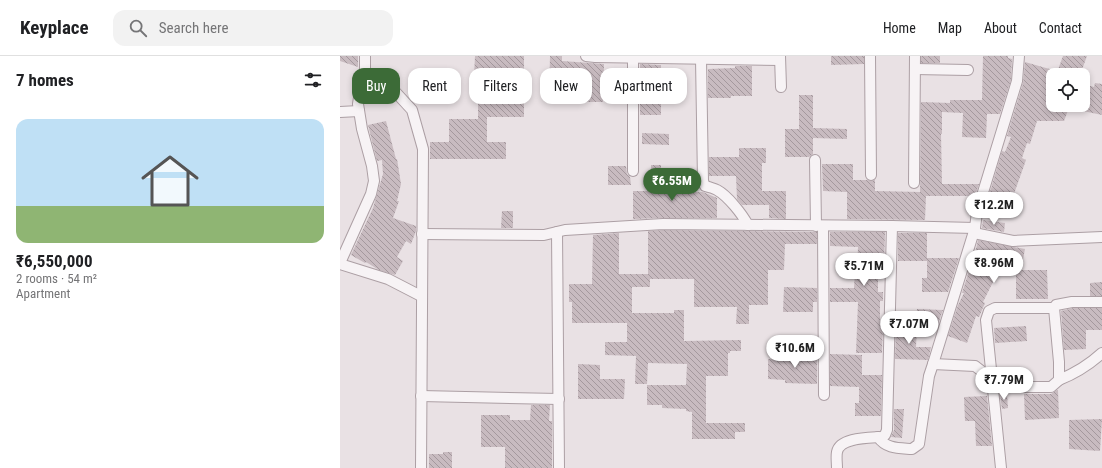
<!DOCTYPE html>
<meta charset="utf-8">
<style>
body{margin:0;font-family:"Roboto Condensed",sans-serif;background:#f2f2f2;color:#202124;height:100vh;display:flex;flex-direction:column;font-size:15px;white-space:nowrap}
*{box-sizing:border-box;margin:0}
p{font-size:13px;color:#757577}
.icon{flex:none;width:22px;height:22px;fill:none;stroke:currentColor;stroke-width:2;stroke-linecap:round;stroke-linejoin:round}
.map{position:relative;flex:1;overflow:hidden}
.side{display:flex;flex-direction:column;background:#fff;width:340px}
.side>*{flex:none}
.guide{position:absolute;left:12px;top:12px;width:380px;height:36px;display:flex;gap:8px}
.fabs{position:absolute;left:706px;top:12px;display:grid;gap:8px}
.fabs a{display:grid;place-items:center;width:44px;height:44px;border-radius:8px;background:#fff;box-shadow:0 2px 6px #0003;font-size:20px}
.price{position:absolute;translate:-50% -34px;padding:0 9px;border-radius:14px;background:#fff;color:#222;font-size:13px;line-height:26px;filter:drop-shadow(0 1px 2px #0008)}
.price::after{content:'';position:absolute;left:50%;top:24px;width:12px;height:9px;margin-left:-6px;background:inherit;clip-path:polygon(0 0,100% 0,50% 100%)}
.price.current{background:#3c6b37;color:#fff}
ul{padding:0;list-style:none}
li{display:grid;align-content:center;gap:8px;height:212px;padding:0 16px}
li span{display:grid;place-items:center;height:124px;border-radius:12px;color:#555}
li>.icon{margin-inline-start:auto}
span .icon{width:72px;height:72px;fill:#fffc;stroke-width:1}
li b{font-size:17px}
h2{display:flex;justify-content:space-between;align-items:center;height:48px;padding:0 16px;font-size:17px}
.chip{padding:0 14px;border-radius:12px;background:#fff;box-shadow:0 2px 6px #0003;font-size:14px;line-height:36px}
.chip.current{background:#3c6b37;color:#fff}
header{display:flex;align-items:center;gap:24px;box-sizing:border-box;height:56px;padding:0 20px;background:#fff;border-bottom:1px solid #e0e0e0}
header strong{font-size:19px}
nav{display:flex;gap:22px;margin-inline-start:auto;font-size:14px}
.search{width:280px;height:36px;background:#f2f2f2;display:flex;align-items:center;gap:10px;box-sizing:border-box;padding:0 14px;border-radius:12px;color:#757577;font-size:15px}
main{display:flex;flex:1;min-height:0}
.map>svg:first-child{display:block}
.building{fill:url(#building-back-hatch)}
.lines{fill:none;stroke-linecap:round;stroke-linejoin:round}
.minor-casing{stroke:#ac9fa4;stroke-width:12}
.minor{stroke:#f7f3f5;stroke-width:10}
</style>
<header>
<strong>Keyplace</strong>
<div class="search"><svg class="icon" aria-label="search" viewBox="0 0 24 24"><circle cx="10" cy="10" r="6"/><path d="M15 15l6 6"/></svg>Search here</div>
<nav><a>Home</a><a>Map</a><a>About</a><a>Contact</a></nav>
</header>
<main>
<section class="side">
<h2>7 homes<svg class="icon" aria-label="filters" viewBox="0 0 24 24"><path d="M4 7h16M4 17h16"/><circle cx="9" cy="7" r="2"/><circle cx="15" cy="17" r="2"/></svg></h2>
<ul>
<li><span style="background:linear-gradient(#bfe0f5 70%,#8fb573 0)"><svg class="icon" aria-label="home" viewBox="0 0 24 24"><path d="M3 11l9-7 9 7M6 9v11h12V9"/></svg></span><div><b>₹6,550,000</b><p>2 rooms · 54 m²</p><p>Apartment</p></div></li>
</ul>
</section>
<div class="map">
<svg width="762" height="412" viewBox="0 0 762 412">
<defs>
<pattern id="building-back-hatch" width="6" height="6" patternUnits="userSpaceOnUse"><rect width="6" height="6" fill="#c8bbc0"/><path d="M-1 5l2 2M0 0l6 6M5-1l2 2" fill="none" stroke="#a4989d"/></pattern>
</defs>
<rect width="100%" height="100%" fill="#e9e1e4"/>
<g class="building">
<polygon points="0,0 18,0 18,11 0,5"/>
<polygon points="135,0 184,0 184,19 188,19 187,41 184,41 184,61 147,61 147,86 166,86 166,103 90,103 90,86 109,86 109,63 138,63 138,40 133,40"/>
<polygon points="210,0 222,0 222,5 264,8 263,46 227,46 227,42 209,42"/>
<polygon points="491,0 524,0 524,8 491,9"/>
<rect x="581" y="0" width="19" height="7"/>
<polygon points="643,0 668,0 668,2 672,3 671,24 660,58 647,58 646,82 622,81 623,57 602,56 602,78 601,78 602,128 639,128 635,140 586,140 585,164 507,163 507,136 483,135 482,108 513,108 513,124 527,124 531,125 535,124 535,135 580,136 581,46 610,47 610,44 642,44"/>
<polygon points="723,0 747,0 740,19 716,19"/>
<polygon points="685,6 713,14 713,49 730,49 724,65 697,65 690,88 687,87 682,102 686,104 669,152 647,146 662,95 665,96 671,81 667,80 683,27"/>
<polygon points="300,8 321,9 321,59 300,59"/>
<polygon points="395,10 412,10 412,40 391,40 391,42 368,42 368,13 395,12"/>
<polygon points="755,27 762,28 762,59 743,55 743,28 754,31"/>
<polygon points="459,39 473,39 473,72 507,73 507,83 473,82 473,98 469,101 445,101 445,73 459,73"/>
<polygon points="46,65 56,103 57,103 61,128 57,145 59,145 53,162 76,170 76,175 71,188 66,185 57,201 63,205 55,219 39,214 26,206 25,207 11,199 33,152 43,118 42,104 37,105 28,69"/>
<polygon points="302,77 329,78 329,89 302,88"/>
<polygon points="399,92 426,92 426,107 422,107 422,135 446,135 446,163 429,162 429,149 402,149 397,143 396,120 369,120 369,101 399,101"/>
<polygon points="311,109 321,109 321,137 363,136 377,142 377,162 323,162 293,163 293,135 311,135"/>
<polygon points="268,110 286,110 287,118 290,121 291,129 268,129"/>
<polygon points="162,155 173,155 173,172 161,172"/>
<polygon points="643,164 665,167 664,176 642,172"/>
<polygon points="323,174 477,176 477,188 445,188 444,214 428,214 428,249 409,249 409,268 396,268 397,251 354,251 354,223 310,223 310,231 292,231 292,257 334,257 334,254 344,254 344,285 401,284 401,295 390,295 390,297 388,297 388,320 366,320 366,367 405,367 405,376 395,376 395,383 352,383 352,356 346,355 346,353 322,352 322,349 307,349 307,329 346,329 347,308 308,307 307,328 295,328 296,300 265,299 265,286 287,286 287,267 232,267 232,246 229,246 229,228 252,228 253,179 279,177 279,218 308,218 308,175"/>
<polygon points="490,176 545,176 544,212 538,212 538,236 543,236 543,245 540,245 540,269 542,269 543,271 542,297 516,297 518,246 490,246 490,232 514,232 515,215 517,215 518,191 490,190"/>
<rect x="558" y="177" width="29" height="28"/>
<polygon points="638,184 685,193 681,214 707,214 708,243 676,243 676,217 661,215 660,219 657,218 643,246 645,247 639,261 636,260 627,287 608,280 618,249 624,237 622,237 633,202 634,202"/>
<polygon points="587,202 619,202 608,236 582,236 582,222 587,222"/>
<polygon points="762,226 762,240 750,240 750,227"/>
<polygon points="444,231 477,232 477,246 473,246 473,256 443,256"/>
<polygon points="733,252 762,252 762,274 746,274 746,293 724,294 721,255"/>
<polygon points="577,253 603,254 597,271 576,271"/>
<polygon points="686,270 687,285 655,287 654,272"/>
<polygon points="556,271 577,271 576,291 591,291 588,304 555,303"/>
<polygon points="452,297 477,298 477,328 445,327 445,324 428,323 428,303 452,304"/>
<polygon points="490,298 522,299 522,319 542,319 541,360 515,360 515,347 519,347 519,331 490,330"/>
<polygon points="238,308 260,309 260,323 285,323 284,343 238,343"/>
<polygon points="717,334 718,334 719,362 685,364 684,338 711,338"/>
<polygon points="667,338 668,352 662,353 660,339"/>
<polygon points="647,340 652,390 636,390 635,365 625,365 624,341"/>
<polygon points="191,349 210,349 209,365 212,365 212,412 165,412 165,391 141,391 141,359 170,359 170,364 190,364"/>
<polygon points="554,353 564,353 562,382 551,381 554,374"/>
<polygon points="762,363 760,395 729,393 729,364"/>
<polygon points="103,396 112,396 112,412 89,412 89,398 103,398"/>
</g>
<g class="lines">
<g class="minor-casing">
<g id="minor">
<polyline points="25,0 25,23 49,29 72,54 83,93 81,412"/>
<polyline points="246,0 255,1 440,4"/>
<polyline points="440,0 441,31"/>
<polyline points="530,0 531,119"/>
<polyline points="293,2 293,115"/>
<path d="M361 3 363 125 365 130C369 131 373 132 377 134 388 140 402 158 408 169"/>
<polyline points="575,13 628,14"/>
<polyline points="0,56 19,55"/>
<polyline points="475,104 476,170"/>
<polyline points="574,127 575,0"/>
<polyline points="483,170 484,339"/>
<polyline points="217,176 219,412"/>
<polyline points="634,177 673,185 762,181"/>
<polyline points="82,178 204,179 225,174 323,168 552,170 635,172 637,156 677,25 679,0"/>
<polyline points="0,207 31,138 34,125 32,110 22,73 18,48 20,35 25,23"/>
<polyline points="0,208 48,223 81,240"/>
<polyline points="593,308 635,172"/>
<path d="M719 324C736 317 749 309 762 297"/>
<polyline points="81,340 219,343"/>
<path d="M538 381C546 393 559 392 572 393L579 388 589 320 593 308 635 310 653 324 673 331H711L719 324V306L714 252 716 249 732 246H762"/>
<path d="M497 412C497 407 496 401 497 396 500 381 530 382 542 381L545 379 547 374 552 170"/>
<polyline points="661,412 646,264 649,255 655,252 714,252"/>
</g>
</g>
<use href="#minor" class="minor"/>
</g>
</svg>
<div class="fabs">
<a><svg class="icon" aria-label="locate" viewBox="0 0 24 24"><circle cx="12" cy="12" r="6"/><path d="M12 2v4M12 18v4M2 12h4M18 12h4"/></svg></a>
</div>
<b class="price current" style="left:332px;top:146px">₹6.55M</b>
<b class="price" style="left:654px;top:170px">₹12.2M</b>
<b class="price" style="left:654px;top:228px">₹8.96M</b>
<b class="price" style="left:524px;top:231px">₹5.71M</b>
<b class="price" style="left:569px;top:289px">₹7.07M</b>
<b class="price" style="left:455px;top:313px">₹10.6M</b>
<b class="price" style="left:664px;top:345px">₹7.79M</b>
<div class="guide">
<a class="chip current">Buy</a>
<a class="chip">Rent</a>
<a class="chip">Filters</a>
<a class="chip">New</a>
<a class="chip">Apartment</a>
</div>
</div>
</main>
